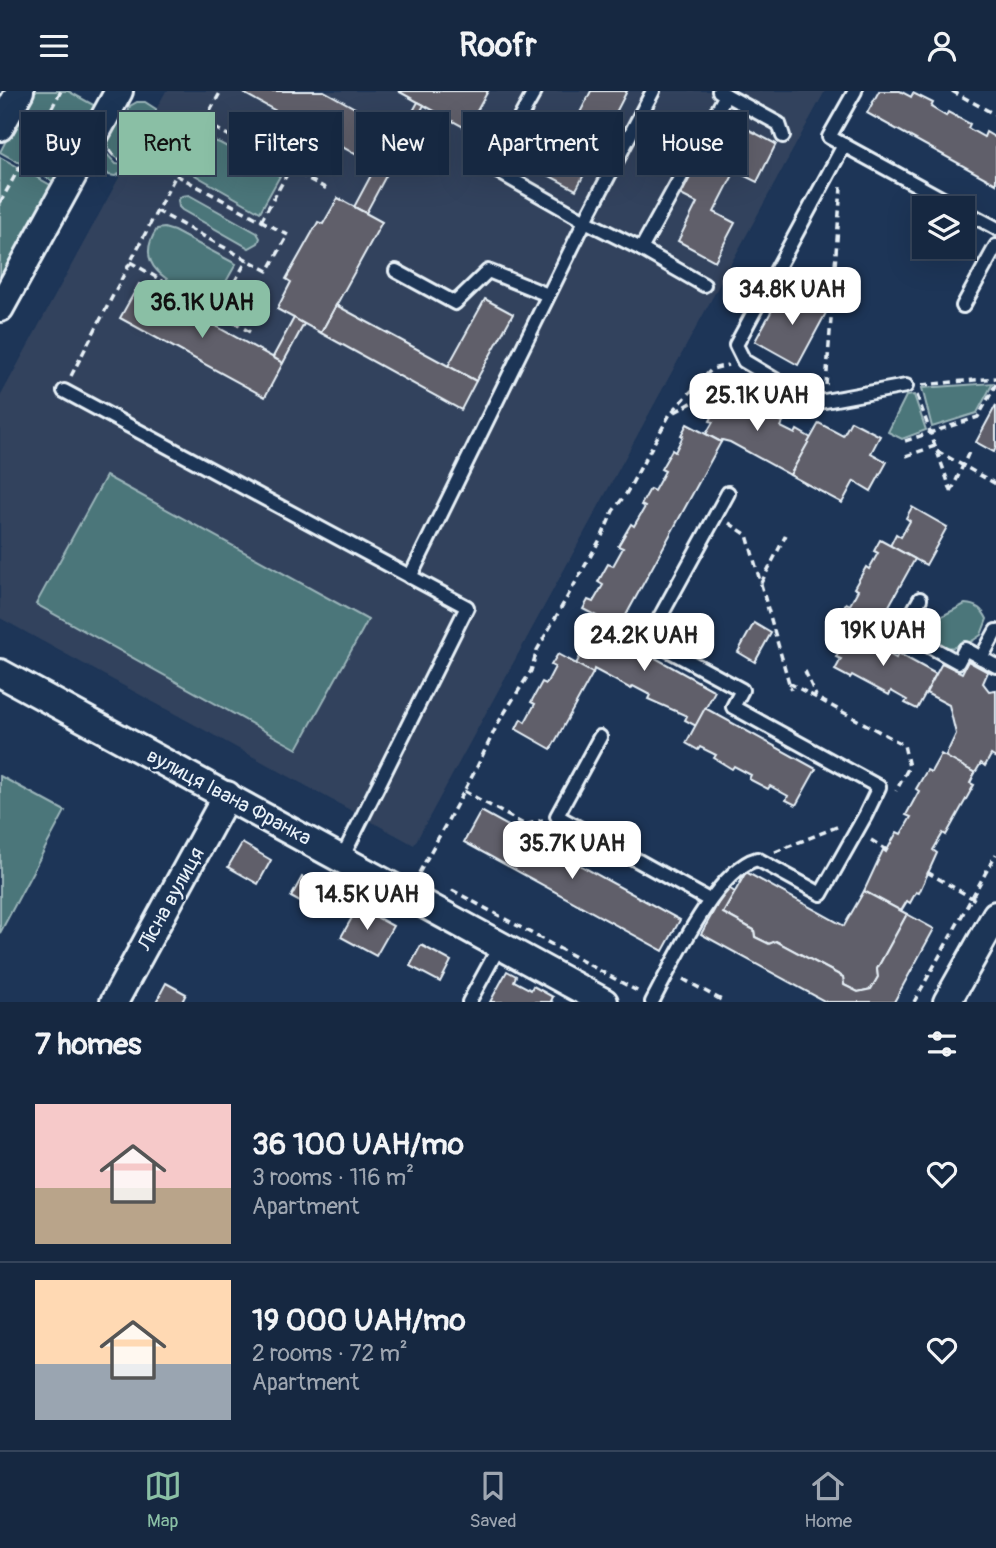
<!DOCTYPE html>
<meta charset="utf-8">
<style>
body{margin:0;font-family:Pangolin,sans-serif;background:#23344c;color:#f1f3f6;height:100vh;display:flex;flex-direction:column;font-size:26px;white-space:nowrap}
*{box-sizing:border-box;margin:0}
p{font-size:23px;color:#9ea6b1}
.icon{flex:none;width:38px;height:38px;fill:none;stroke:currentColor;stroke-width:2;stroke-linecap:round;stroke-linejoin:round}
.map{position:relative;height:911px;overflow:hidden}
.drawer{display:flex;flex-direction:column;background:#162841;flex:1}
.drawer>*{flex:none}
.top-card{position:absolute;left:21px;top:21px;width:956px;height:63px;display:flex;gap:14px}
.controls{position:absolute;left:912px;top:105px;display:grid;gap:14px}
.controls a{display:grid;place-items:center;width:63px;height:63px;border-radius:0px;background:#162841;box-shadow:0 7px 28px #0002,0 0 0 2px #35445a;font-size:35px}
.price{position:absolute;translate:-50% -60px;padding:0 16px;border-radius:14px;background:#fff;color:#222;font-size:23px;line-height:46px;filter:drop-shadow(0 2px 4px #0008)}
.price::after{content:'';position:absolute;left:50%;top:42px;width:21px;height:16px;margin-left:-10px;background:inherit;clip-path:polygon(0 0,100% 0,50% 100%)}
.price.current{background:#8abfa5;color:#111}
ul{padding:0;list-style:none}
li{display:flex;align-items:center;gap:21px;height:175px;padding:0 35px}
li+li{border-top:2px solid #35445a}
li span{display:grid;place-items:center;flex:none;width:196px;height:140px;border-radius:0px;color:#555}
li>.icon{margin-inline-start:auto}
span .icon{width:84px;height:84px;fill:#fffc;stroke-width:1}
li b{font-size:30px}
h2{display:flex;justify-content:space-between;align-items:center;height:84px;padding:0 35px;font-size:30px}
.tag{padding:0 24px;border-radius:0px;background:#162841;box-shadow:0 7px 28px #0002,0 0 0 2px #35445a;font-size:24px;line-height:63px}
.tag.current{background:#8abfa5;color:#111}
header{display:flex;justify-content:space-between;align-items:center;height:91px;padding:0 35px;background:#162841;font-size:32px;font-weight:700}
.tabs{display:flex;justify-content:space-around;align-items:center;height:98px;border-top:2px solid #35445a;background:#162841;font-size:19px;color:#9ea6b1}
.tabs a{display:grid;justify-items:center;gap:4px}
.tabs .current{color:#8abfa5}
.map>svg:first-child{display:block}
.built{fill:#31425d}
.green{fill:#4c767a;stroke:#9ab4b9;stroke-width:2}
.building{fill:#605f6a;stroke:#e8f1f8;stroke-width:2}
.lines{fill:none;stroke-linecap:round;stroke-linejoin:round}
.service-casing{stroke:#e8f1f8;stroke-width:18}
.minor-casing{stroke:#e8f1f8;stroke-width:32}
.path{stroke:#e8f1f8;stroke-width:3.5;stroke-dasharray:7 5;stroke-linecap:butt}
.service{stroke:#1d3557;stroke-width:12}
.minor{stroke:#1d3557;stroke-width:26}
.labels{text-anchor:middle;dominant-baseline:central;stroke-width:5;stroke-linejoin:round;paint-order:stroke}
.street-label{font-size:21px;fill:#e8f1f8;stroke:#1d3557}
</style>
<header><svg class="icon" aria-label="menu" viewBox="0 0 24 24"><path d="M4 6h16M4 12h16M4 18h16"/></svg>Roofr<svg class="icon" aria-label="person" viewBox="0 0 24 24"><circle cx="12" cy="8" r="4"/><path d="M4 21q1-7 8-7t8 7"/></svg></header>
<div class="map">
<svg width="996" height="911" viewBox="0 0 996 911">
<rect width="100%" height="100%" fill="#1d3557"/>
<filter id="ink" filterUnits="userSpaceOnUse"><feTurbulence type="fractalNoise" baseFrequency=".0143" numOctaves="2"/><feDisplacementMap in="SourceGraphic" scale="14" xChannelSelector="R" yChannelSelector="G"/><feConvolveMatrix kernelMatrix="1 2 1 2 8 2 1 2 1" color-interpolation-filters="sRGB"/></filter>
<g filter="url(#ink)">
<polygon class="built" points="166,0 825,0 414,754 0,527 0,306"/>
<g class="green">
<polygon points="32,0 68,0 97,16 56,92 0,61"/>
<polygon points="137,11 145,11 156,18 155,32 152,34 142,24 128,22 130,15"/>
<circle cx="128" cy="49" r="21"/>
<path d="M211 49 220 52 280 85 260 121 195 84 191 75C194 61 196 52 211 49Z"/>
<path d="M103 61H105L116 73 130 74 128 79 115 85 109 84C101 77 98 70 103 61Z"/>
<polygon points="0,66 54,96 0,194"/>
<polygon points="189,104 257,142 260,147 258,152 249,157 182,119 179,116 178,109 182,105"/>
<path d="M164 137 174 140 236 173 214 212C183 196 128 181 157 138Z"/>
<polygon points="993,292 977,322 932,336 922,297"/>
<polygon points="914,304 926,339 902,348 888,341 906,305"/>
<polygon points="106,385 368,529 297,658 36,513"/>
<path d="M965 513C977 514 982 518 987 528L981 544C965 556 943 564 928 546L942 525Z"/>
<polygon points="0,685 65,720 0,842"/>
</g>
<g class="building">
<polygon points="247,0 324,0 407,46 388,81 245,3"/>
<polygon points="398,0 488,0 467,38"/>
<polygon points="591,0 627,0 588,76 560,61"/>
<polygon points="879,0 900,0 911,6 913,2 933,12 931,16 946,25 948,21 970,33 968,37 984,46 986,41 996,47 996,93 867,22"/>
<polygon points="418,11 424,14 407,46 401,42"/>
<polygon points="738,33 776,53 757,91 735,80 714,121 735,132 715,170 678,150 697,112 681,104 702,63 718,72"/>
<polygon points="545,54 588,76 576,99 533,76"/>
<polygon points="376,75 388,81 366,122 354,116"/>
<polygon points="338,107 382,131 321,242 277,218 291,191 286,188 318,131 323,133"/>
<polygon points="139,193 283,272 265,306 120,227"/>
<polygon points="792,200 827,220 798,274 755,250 776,212 782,216"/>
<polygon points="485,208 513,223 476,290 448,275"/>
<polygon points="336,214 476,290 461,319 321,242"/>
<polygon points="294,227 304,233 283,272 273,266"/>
<polygon points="728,296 746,306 744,310 761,319 758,323 769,329 771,325 783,331 781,336 795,343 797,339 811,347 790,384 730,351 722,349 721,351 706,343 713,331 710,330"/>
<polygon points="996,314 996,356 994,361 976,351"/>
<polygon points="851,330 880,345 871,362 887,371 871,400 854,390 842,412 790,384 819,332 843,345"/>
<polygon points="687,333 721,351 619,537 583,518 588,509 593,511 603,494 598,491 608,473 613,475 623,457 618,455 631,433 634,435 645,416 641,414 650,398 654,400 665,380 661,378 672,359 675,361 683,345 681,344"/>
<polygon points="912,416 947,436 926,474 890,455 896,443 901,446 910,430 906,427"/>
<polygon points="880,449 915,468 874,542 840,523 846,512 850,514 858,499 854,497 866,476 869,478 878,462 874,460"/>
<polygon points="600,527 619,537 617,541 623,545 621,548 715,600 696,635 685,629 687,625 648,608 650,604 633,595 631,598 594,578 593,582 576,573"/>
<polygon points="754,532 771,542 755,571 738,561"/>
<polygon points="860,534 881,546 878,551 889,557 887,562 896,567 898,562 936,583 917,618 905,612 907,609 891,600 889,604 852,584 850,587 835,579 841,568 836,566 848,544 853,546"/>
<polygon points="558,563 593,582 551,658 516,638 521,628 525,631 535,613 531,611 542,591 546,593 555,576 551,574"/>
<polygon points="968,570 988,581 983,592 989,600 996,599 996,667 991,664 985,675 981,672 975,682 945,666 956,643 949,614 926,602 942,572 962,582"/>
<polygon points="705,617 816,678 796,714 786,709 788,705 770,695 768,698 749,688 751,684 734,675 732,678 714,667 716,664 700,656 698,659 686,652"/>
<polygon points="941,663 975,682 970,692 974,694 946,744 943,742 933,759 937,762 919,802 916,801 910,812 907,810 901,820 864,800 883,759 886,761 897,741 901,743 911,726 906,724 919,700 916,698 927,679 931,681"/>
<polygon points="481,720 680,829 663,860 464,751"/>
<polygon points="242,752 271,769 258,793 228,776"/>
<polygon points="746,781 844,835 864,800 907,823 877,878 878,886 871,898 858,901 844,894 843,886 776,850 769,853 755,846 754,839 723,822"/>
<polygon points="302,786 331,802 320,822 291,806"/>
<polygon points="727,796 735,801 723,822 754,839 755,846 769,853 776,850 843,886 844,894 858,901 871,898 878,886 877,878 907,823 934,838 894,911 826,911 701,843"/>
<polygon points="358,816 393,835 376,865 341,846"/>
<polygon points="421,854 451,870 440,891 410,875"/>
<polygon points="507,880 516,885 514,890 531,899 533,895 553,906 551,910 553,911 490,911"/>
<polygon points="166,892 186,903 182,911 156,911"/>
</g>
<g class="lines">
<g class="service-casing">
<g id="service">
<polyline points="653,0 585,130 641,158 726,4 719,0"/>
<polyline points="855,0 829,46 959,117"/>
<polyline points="726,4 779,33 783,45"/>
<polyline points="844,54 736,254 744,270 814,312 906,295"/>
<polyline points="962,119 996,137"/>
<polyline points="641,158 704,194"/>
<polyline points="396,180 455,212 488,180 548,204"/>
<polyline points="963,215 996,155"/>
<polyline points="64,300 467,516 342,767"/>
<polyline points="410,486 585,130 492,77 535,0"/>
<polyline points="920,508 902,540 958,571 965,558 996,575"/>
<polyline points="981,567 996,540"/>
<polyline points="600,646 557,725 709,809"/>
<polyline points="469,911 500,854"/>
<path d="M652 911C672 874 716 779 757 768L821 803 865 725 879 696 733 616 742 599 648 548 728 402"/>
</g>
</g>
<g class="minor-casing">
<g id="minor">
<polyline points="0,36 20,0"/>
<polyline points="0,217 119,0"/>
<polyline points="0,582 604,911"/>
<polyline points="114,911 227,704"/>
<polyline points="947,911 996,824"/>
</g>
</g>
<g class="path">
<polyline points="952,0 996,24"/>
<circle cx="128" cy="49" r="21"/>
<polyline points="204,31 327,98"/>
<polyline points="150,48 174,62"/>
<polyline points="139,69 162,80"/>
<path d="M176 84 288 144 268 180 157 120C178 80 199 40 221 0"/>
<polyline points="0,112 61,0"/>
<polyline points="261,130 290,78"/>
<polyline points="130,171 250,241"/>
<polyline points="217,222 247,169"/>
<polyline points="71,285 157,120"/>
<polyline points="826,294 841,96"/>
<polyline points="922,294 996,287"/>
<polyline points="917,304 953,405"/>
<polyline points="675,321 697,309 716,304"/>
<polyline points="905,350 978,326 996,293"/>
<polyline points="937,360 996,393"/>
<polyline points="906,365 935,355"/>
<polyline points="951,401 969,361"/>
<polyline points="729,432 747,444 791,599"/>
<polyline points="761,492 786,444"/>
<polyline points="805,580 816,605"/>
<polyline points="789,592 904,654 909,676 896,700"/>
<polyline points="464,700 525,734 543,729"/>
<polyline points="871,749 887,759"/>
<polyline points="775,761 839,735"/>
<polyline points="927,781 979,811"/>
<polyline points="419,782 475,680 498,632 531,580 537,559 602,445 613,420 626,403 670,323 712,278 728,274"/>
<polyline points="452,799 639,901"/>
<polyline points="683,888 725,911"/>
<polyline points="914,911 996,763"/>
</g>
<use href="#service" class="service"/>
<use href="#minor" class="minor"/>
</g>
</g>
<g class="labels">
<g class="street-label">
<text transform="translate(229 706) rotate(28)">вулиця Івана Франка</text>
<text transform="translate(171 808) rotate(-61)">Лісна вулиця</text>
</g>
</g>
</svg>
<div class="controls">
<a><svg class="icon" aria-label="layers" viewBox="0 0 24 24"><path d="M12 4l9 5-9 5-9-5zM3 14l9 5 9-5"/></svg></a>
</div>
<b class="price" style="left:792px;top:236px">34.8K UAH</b>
<b class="price current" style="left:202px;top:249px">36.1K UAH</b>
<b class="price" style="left:757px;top:342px">25.1K UAH</b>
<b class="price" style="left:883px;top:577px">19K UAH</b>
<b class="price" style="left:644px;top:582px">24.2K UAH</b>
<b class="price" style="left:572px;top:790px">35.7K UAH</b>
<b class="price" style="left:367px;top:841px">14.5K UAH</b>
<div class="top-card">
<a class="tag">Buy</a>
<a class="tag current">Rent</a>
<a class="tag">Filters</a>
<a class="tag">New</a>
<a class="tag">Apartment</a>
<a class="tag">House</a>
</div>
</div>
<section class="drawer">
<h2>7 homes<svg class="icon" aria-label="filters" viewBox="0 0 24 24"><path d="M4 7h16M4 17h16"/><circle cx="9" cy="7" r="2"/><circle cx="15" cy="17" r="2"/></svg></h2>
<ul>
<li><span style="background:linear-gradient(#f6c9c9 60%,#b9a48a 0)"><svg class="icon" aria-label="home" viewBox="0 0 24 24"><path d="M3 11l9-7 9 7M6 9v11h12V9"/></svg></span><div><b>36 100 UAH/mo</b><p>3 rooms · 116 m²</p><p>Apartment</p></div><svg class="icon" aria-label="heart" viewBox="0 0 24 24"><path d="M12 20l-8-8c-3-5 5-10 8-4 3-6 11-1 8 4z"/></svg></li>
<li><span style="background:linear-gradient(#ffd9b3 60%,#9aa5b1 0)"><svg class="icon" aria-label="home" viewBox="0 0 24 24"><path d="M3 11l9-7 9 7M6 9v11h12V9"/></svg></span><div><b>19 000 UAH/mo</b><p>2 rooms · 72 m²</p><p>Apartment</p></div><svg class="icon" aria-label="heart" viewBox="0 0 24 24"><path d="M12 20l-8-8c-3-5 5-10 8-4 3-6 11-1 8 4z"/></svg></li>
</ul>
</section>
<nav class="tabs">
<a class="current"><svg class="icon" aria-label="map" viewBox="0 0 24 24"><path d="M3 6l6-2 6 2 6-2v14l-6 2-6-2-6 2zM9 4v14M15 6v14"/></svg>Map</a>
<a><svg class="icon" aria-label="saved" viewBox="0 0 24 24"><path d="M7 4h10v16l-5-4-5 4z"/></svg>Saved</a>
<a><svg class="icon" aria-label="home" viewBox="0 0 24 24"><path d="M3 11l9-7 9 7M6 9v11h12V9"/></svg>Home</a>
</nav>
